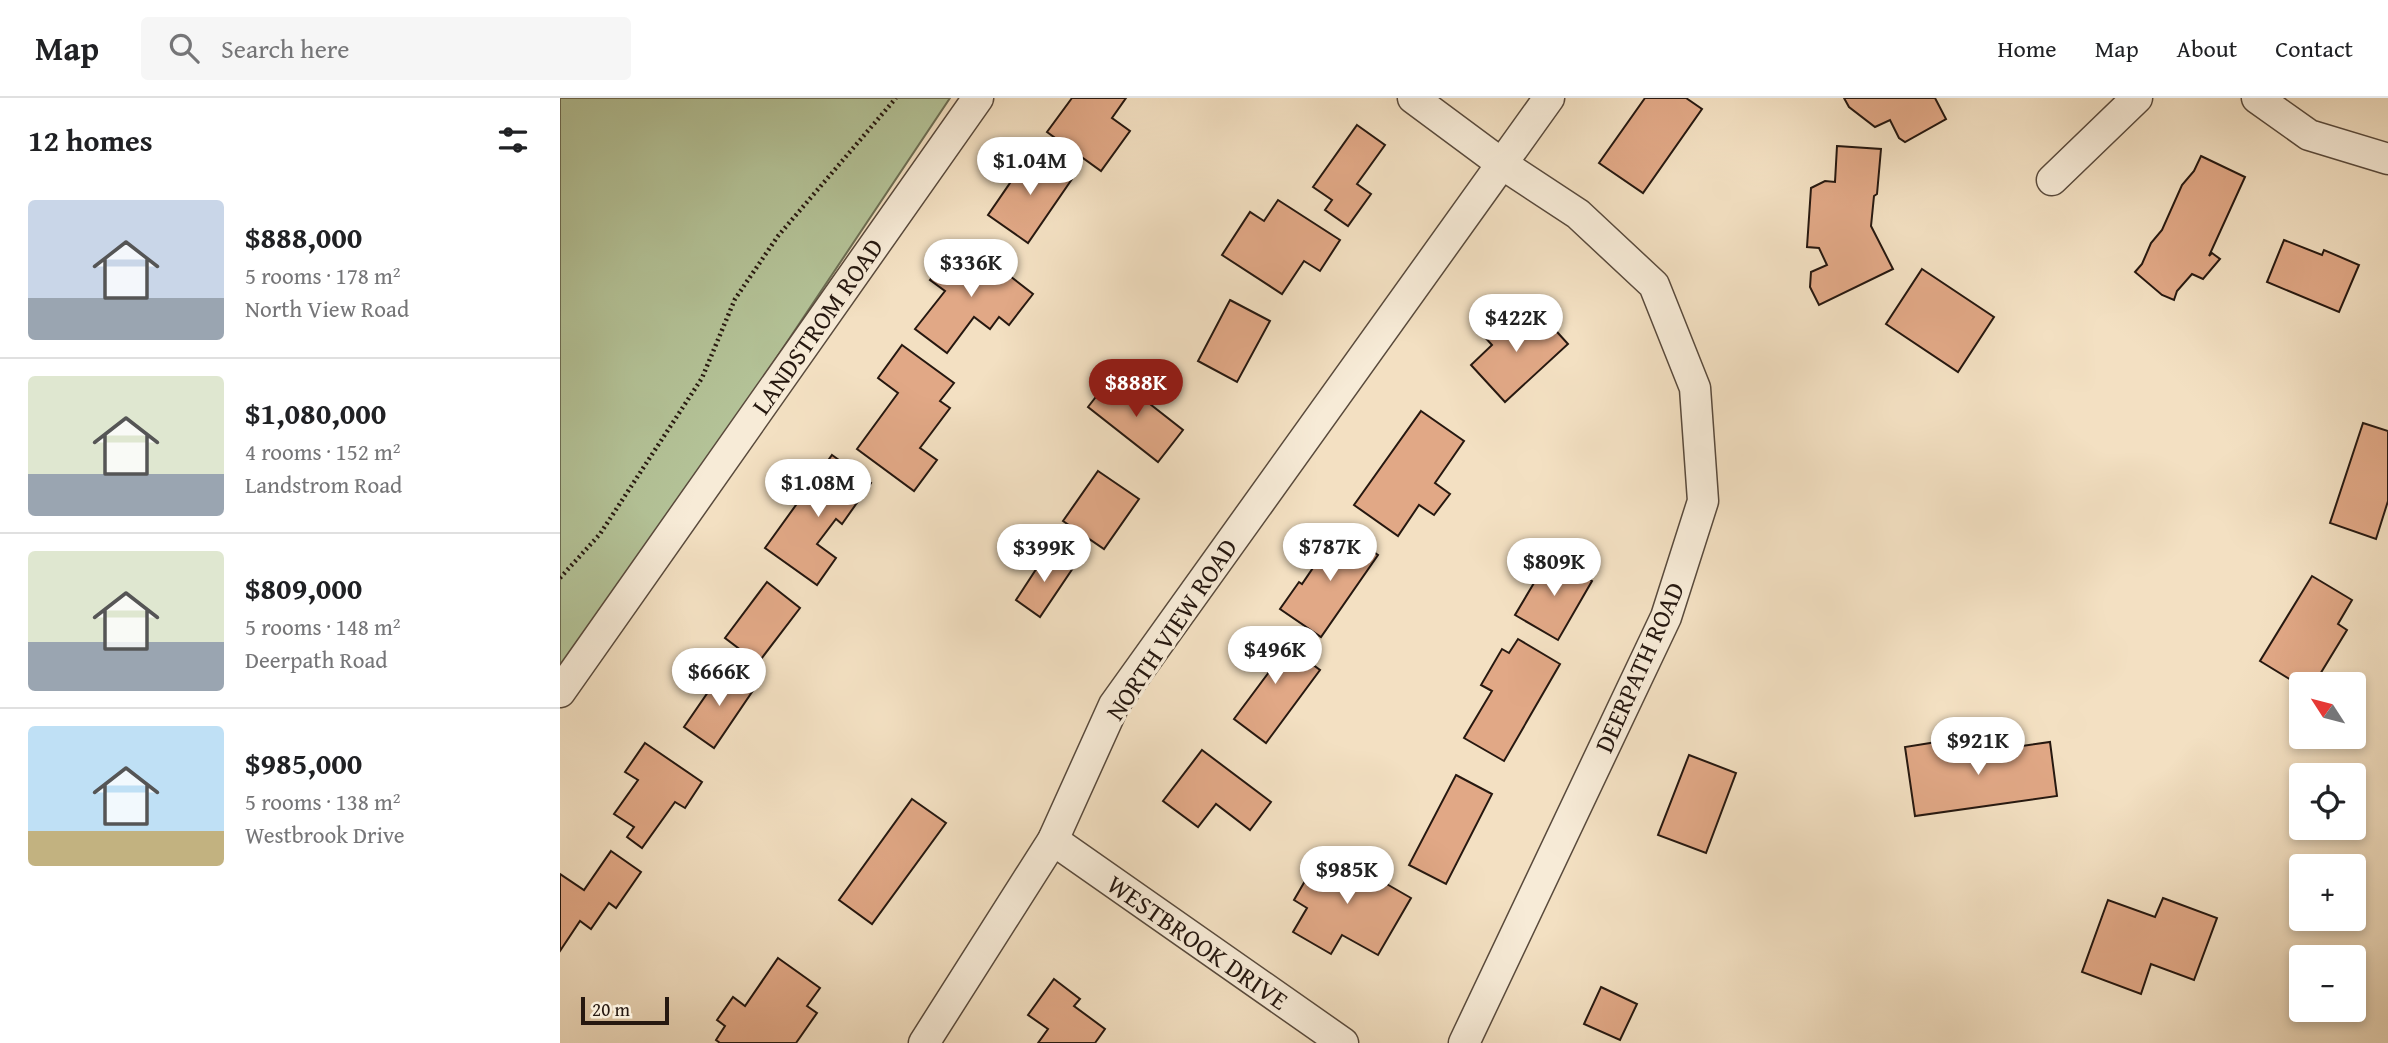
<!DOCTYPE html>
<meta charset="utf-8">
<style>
body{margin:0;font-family:"Gentium Book Plus",serif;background:#f6f6f6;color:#202124;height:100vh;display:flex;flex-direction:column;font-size:26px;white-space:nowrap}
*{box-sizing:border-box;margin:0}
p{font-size:23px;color:#757577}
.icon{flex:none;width:38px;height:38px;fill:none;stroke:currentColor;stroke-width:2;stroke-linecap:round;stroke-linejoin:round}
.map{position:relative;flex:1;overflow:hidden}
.side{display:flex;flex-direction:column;background:#fff;width:560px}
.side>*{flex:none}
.needle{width:46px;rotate:306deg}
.buttons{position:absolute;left:1729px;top:574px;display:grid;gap:14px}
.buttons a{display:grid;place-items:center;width:77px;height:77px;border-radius:7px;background:#fff;box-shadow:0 4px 10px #0003;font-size:35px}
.scale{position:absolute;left:21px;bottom:18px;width:88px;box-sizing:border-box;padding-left:7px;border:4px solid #261810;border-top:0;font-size:19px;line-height:24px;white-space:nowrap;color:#261810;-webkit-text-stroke:5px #f7ebd7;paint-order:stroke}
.price{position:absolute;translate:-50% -60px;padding:0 16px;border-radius:24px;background:#fff;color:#222;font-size:23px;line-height:46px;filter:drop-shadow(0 2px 4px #0008)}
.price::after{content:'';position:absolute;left:50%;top:42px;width:21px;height:16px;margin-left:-10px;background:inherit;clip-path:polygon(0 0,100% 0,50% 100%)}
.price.current{background:#8f2418;color:#fff}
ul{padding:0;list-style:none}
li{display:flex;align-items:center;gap:21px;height:175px;padding:0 28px}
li+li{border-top:2px solid #e0e0e0}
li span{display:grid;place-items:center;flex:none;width:196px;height:140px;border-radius:7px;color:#555}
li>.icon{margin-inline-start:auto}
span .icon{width:84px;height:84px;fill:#fffc;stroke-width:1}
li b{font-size:30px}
h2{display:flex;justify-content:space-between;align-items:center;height:84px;padding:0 28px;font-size:30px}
header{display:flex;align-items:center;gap:42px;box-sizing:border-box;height:98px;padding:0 35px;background:#fff;border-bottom:2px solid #e0e0e0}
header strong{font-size:33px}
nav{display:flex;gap:38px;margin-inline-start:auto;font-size:24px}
.search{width:490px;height:63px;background:#f6f6f6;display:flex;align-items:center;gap:18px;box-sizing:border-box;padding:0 24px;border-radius:7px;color:#757577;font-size:26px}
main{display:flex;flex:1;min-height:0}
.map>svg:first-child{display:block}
.green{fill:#b4c398;stroke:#6d6e54;stroke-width:2}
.building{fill:#e1a886;stroke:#261810;stroke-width:2}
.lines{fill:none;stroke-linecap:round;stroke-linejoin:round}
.street-casing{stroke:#594a3c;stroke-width:33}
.path{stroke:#261810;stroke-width:4.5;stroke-dasharray:2 3.5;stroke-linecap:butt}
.street{stroke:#f7ebd7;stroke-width:30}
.labels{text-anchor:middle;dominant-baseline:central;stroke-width:7;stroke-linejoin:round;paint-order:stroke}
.street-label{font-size:26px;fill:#261810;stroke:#f7ebd7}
</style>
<header>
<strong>Map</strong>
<div class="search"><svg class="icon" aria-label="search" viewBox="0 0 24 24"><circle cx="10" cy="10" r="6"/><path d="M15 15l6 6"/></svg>Search here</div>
<nav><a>Home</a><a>Map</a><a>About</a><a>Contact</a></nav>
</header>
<main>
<section class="side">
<h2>12 homes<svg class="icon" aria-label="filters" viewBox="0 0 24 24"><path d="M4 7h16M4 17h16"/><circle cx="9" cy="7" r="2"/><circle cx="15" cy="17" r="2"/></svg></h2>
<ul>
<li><span style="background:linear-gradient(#c9d6e8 70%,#9aa5b1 0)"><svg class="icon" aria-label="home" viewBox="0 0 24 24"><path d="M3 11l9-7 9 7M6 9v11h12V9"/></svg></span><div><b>$888,000</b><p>5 rooms · 178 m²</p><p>North View Road</p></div></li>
<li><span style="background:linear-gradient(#dfe7d0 70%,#9aa5b1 0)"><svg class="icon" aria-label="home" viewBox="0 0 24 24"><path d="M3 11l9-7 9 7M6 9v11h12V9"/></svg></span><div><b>$1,080,000</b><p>4 rooms · 152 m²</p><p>Landstrom Road</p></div></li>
<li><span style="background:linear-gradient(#dfe7d0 65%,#9aa5b1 0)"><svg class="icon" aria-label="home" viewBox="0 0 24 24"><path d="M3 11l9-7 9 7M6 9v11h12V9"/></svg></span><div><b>$809,000</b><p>5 rooms · 148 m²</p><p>Deerpath Road</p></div></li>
<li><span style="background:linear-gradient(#bfe0f5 75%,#c2b280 0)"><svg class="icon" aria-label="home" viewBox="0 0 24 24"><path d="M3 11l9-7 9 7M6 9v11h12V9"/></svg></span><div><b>$985,000</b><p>5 rooms · 138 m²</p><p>Westbrook Drive</p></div></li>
</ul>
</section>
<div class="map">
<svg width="1828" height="945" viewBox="0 0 1828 945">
<rect width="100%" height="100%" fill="#f3e0c2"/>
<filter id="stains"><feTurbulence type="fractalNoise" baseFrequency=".00286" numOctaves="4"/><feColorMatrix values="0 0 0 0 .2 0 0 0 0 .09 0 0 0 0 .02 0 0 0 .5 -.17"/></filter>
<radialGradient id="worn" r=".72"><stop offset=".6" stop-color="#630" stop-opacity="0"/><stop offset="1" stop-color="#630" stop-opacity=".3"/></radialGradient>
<polygon class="green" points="0,0 390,0 0,584"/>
<g class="building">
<polygon points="512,0 566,0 552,20 570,33 541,73 487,34"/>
<polygon points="1085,0 1126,0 1142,11 1083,95 1039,65"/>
<polygon points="1284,0 1375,0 1386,21 1345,44 1339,40 1330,22 1315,29 1289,9"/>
<polygon points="797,27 825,47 797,86 811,96 788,128 765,112 772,102 753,89"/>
<polygon points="1277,48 1321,51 1317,96 1314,98 1311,128 1333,171 1259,207 1250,189 1251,174 1267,167 1259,150 1247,149 1251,90 1265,83 1275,84"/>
<polygon points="472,53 512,81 468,145 428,117"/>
<polygon points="1641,58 1685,79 1649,158 1652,155 1660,161 1643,181 1632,176 1617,193 1614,202 1602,197 1575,174 1582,166 1591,145 1602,132 1622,87 1634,73"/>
<polygon points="718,102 780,142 760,173 744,163 722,196 662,157 690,114 704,123"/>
<polygon points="1724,142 1762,157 1764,152 1799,167 1779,214 1707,184"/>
<polygon points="414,150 473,196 449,227 439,219 430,231 414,219 387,255 355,231 385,193 370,182 387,159 400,169"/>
<polygon points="1362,171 1434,219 1398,274 1326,226"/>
<polygon points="670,202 710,223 677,284 638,263"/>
<polygon points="951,212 974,237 988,224 1008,246 945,304 911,267 932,247 923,237"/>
<polygon points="342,247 394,285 380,303 390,310 360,350 377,362 354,393 297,351 338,295 318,280"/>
<polygon points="553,277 623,332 598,364 528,309"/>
<polygon points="861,313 904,343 875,385 890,396 874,417 859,407 838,438 794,407"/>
<polygon points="1803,325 1828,333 1828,403 1816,441 1770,425"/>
<polygon points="272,357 311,385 282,426 276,421 257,446 276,460 257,487 205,450"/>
<polygon points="538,373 579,401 544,451 503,423"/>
<polygon points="780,430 818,457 761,539 720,511 739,484 742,486"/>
<polygon points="488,453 513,470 480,519 456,502"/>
<polygon points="990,458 1032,483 998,542 955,517"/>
<polygon points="1752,478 1792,502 1778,526 1787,532 1754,586 1741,588 1700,563"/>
<polygon points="207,484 240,510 198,565 165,540"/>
<polygon points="706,532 760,572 706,645 674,621 709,574 687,557"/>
<polygon points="958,541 1000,566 944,663 904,640 932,593 921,587 942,551 949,555"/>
<polygon points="164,571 194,591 154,650 124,629"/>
<polygon points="1383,643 1385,659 1490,644 1497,698 1355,718 1345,649"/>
<polygon points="85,645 142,684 125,710 115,704 82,750 67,739 74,729 54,716 78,682 65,674"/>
<polygon points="642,652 711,704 690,732 656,706 638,729 603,703"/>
<polygon points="1129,657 1176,675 1146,755 1098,737"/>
<polygon points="896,677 932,696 886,786 849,767"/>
<polygon points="352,701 386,725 312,826 279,802"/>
<polygon points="764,750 851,800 818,857 782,837 771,856 733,834 747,810 734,802"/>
<polygon points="51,753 81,774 56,810 49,805 31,831 20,823 0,853 0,776 24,792"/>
<polygon points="1603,800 1657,820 1634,882 1591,866 1581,896 1522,874 1548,802 1595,819"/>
<polygon points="218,860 260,890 247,908 257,915 236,945 160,945 156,942 165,928 157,922 173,899 185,908"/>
<polygon points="494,881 520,901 514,908 545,931 535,945 478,945 488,931 468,917"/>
<polygon points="1041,889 1077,906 1060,942 1024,926"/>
</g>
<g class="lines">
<g class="street-casing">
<g id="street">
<polyline points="853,0 942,66 1018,116 1094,187 1135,290 1143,403 1106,519 904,945"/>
<polyline points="1697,0 1749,37 1828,61"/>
<polyline points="1492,82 1577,0"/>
<polyline points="0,594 418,0"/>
<polyline points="493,742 783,945"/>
<polyline points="364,945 493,742 554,607 989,0"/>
</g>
</g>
<polyline class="path" points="0,480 40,436 142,280 175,201 218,138 336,0"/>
<use href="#street" class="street"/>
</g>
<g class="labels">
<g class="street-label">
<text transform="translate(257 228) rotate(-55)">LANDSTROM ROAD</text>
<text transform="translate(611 531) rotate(-56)">NORTH VIEW ROAD</text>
<text transform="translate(1079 569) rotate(-66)">DEERPATH ROAD</text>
<text transform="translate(638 844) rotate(35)">WESTBROOK DRIVE</text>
</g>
</g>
<rect width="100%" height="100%" filter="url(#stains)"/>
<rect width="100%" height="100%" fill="url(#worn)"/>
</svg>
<div class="buttons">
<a><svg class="needle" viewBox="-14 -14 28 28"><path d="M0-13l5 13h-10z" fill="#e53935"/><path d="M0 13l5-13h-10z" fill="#757577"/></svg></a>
<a><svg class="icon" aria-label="locate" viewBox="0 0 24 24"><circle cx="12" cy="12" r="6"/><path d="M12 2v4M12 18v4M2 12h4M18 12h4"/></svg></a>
<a>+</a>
<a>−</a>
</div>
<div class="scale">20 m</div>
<b class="price" style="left:470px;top:99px">$1.04M</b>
<b class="price" style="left:411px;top:201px">$336K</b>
<b class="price" style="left:956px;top:256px">$422K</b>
<b class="price current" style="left:576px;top:321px">$888K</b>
<b class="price" style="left:258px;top:421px">$1.08M</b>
<b class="price" style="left:770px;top:485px">$787K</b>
<b class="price" style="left:484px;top:486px">$399K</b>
<b class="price" style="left:994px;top:500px">$809K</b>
<b class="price" style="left:715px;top:588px">$496K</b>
<b class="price" style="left:159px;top:610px">$666K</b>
<b class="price" style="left:1418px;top:679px">$921K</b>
<b class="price" style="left:787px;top:808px">$985K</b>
</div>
</main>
